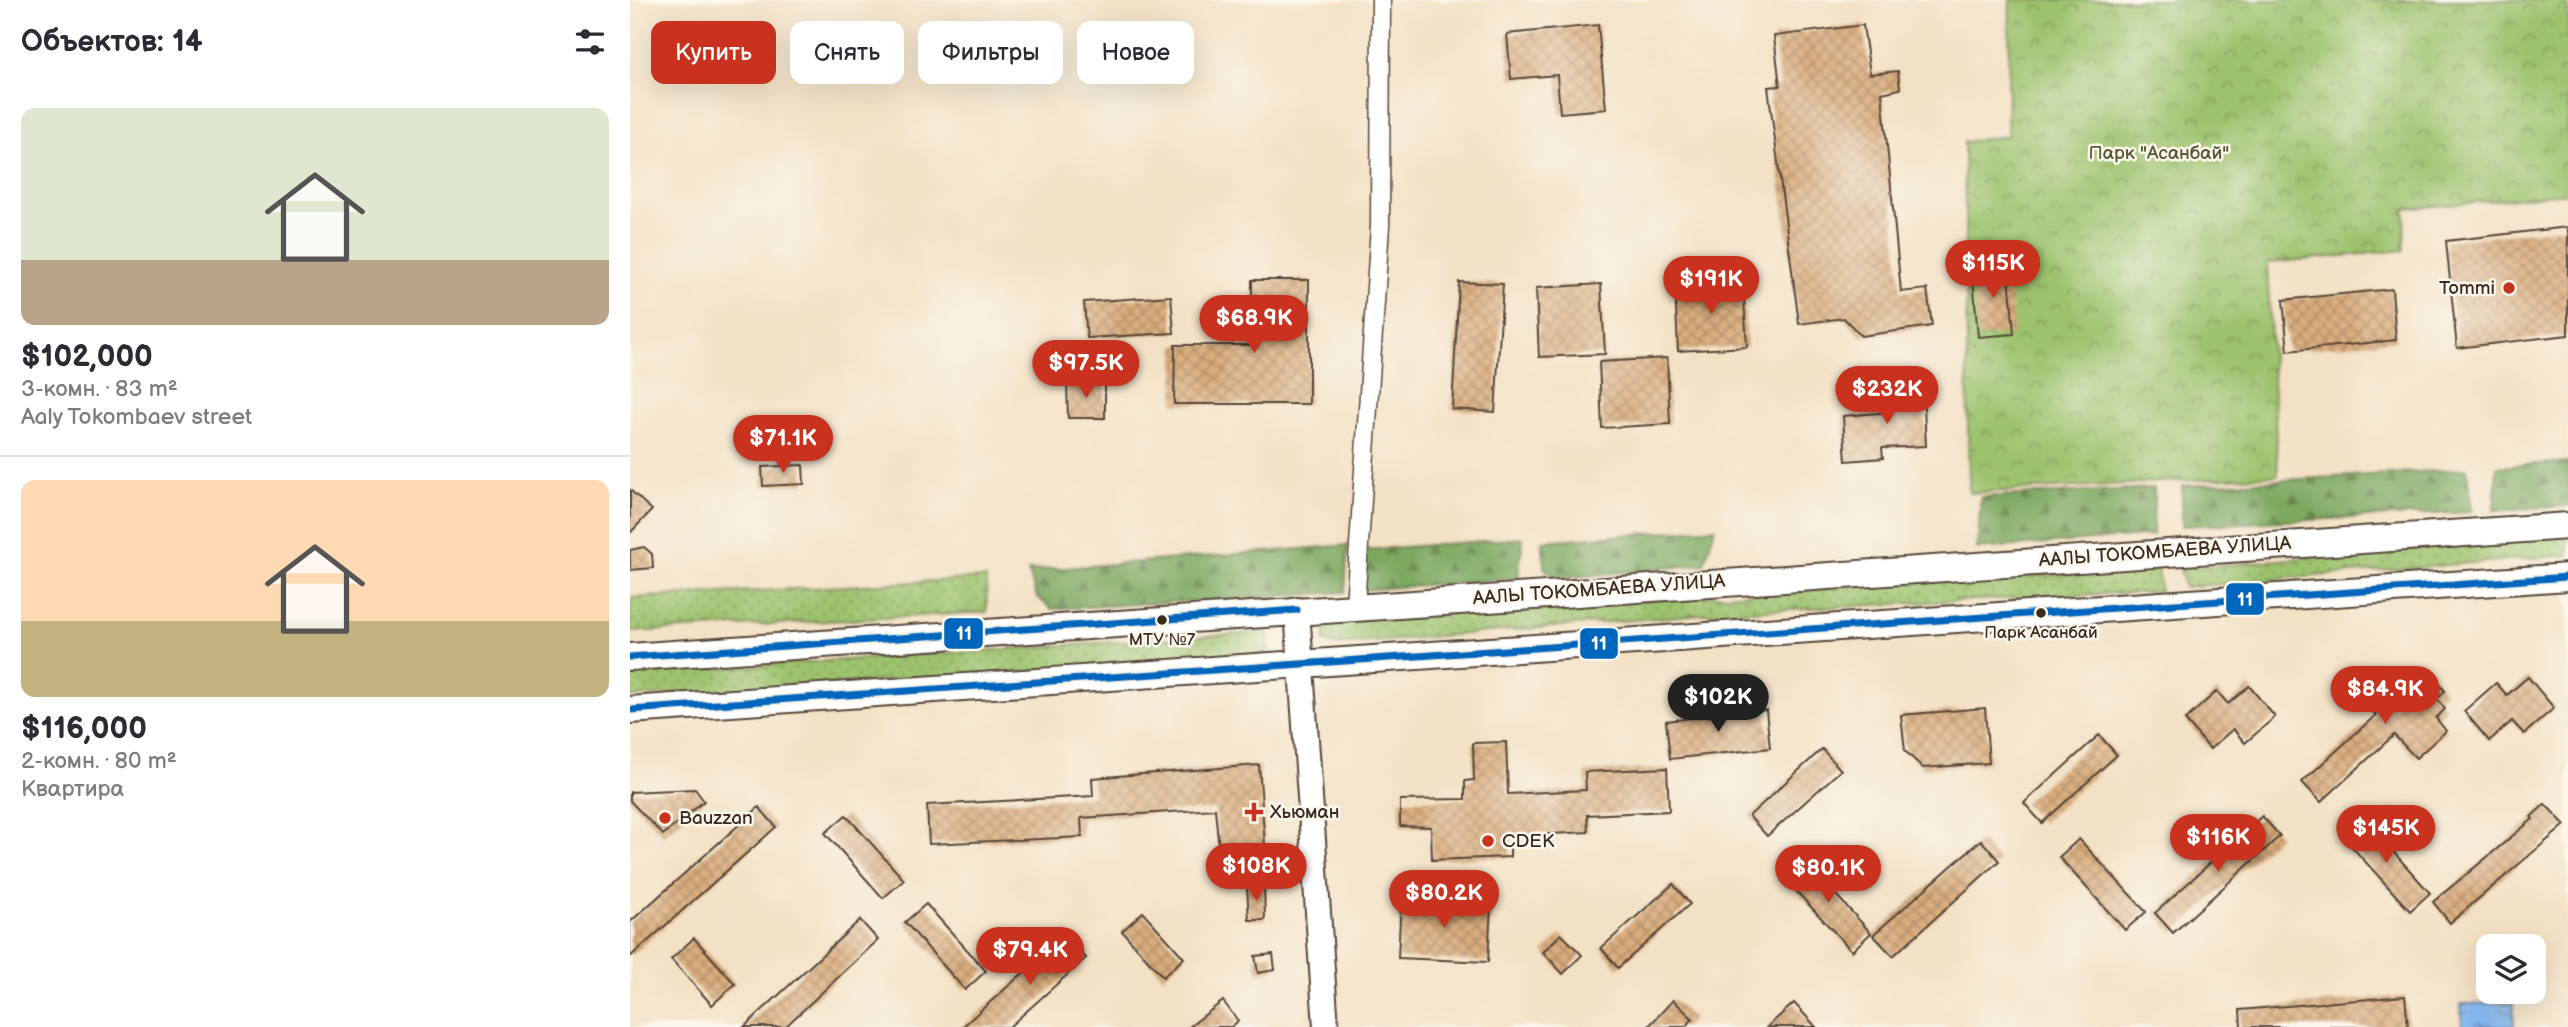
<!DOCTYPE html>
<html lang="ru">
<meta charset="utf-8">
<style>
body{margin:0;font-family:"Balsamiq Sans",sans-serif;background:#f2f2f3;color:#2b2b33;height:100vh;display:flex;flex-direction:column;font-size:26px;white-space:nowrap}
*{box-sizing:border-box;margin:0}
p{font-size:23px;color:#7c7c81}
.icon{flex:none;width:38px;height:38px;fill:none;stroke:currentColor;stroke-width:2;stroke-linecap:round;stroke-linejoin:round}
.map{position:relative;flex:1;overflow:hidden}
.side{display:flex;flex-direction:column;background:#fff;width:630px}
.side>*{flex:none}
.hud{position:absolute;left:21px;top:21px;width:665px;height:63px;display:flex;gap:14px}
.tools{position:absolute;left:1846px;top:934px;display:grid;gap:14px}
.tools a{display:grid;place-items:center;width:70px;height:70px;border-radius:14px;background:#fff;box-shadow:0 7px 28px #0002;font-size:35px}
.price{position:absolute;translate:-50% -60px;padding:0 16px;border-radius:24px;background:#c8321e;color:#fff;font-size:23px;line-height:46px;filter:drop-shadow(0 2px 4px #0008)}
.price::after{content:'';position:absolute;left:50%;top:42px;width:21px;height:16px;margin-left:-10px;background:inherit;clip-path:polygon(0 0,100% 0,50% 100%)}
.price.selected{background:#222;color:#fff}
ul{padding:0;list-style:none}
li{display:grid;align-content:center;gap:14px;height:371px;padding:0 21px}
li+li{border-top:2px solid #e1e1e2}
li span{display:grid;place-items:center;height:217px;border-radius:14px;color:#555}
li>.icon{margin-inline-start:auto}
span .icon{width:126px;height:126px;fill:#fffc;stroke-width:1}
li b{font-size:30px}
h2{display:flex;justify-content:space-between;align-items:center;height:84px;padding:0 21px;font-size:30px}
.pill{padding:0 24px;border-radius:14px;background:#fff;box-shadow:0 7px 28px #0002;font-size:24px;line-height:63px}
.pill.selected{background:#c8321e;color:#fff}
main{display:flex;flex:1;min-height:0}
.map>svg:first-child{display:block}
.grass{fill:url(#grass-dots);stroke:#6c7646;stroke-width:2}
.forest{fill:url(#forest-firs);stroke:#5c693f;stroke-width:2}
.park{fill:url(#park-crowns);stroke:#6c7646;stroke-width:2}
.water{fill:url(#water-ripples);stroke:#607088;stroke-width:2}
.building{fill:url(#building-cross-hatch)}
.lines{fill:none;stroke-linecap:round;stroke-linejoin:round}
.street-casing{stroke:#574537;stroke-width:21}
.secondary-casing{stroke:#574537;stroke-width:28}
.primary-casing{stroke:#574537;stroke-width:30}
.street{stroke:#fff;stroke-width:18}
.secondary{stroke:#fff;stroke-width:24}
.primary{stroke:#fff;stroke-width:26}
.bus-1-casing{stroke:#fbf7ec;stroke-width:12}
.bus-1{stroke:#0065bd;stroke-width:7}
.poi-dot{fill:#c8321e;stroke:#fbf7ec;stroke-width:2.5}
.bus-dot{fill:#3b2a1e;stroke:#fbf7ec;stroke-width:2.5}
.labels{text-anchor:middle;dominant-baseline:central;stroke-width:5;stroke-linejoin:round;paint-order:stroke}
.bus-label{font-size:17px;fill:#3b2a1e;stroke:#fbf7ec}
.park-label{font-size:19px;fill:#585836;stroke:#fbf7ec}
.poi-label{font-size:19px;fill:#3b2a1e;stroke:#fbf7ec;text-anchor:start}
.street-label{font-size:19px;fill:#3b2a1e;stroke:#fbf7ec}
.line-badge{stroke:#fbf7ec;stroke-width:2.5}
.badge-label{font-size:19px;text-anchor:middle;font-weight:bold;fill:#fff}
</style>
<main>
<section class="side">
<h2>Объектов: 14<svg class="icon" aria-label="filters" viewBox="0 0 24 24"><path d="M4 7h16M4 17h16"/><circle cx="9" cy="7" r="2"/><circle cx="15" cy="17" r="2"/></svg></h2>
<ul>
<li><span style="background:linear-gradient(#dfe7d0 70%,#b9a48a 0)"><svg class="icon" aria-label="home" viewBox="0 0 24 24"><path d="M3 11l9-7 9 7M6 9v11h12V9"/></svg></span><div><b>$102,000</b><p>3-комн. · 83 m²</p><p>Aaly Tokombaev street</p></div></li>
<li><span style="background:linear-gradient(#ffd9b3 65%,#c2b280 0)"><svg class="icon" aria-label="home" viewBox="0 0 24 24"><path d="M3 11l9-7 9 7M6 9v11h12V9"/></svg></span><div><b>$116,000</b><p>2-комн. · 80 m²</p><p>Квартира</p></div></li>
</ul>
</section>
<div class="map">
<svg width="1938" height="1027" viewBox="0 0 1938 1027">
<defs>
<pattern id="grass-dots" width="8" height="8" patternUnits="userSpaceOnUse" patternTransform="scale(1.75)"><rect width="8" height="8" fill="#9cc26d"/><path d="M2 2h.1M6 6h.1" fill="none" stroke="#809e59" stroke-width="1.8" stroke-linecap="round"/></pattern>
<pattern id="forest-firs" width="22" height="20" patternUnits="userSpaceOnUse" patternTransform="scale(1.75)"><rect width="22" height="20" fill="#7da860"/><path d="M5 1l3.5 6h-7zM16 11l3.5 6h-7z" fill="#68894f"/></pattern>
<pattern id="park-crowns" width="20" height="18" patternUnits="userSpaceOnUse" patternTransform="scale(1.75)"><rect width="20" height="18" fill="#9cc26d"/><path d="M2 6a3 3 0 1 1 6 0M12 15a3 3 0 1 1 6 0" fill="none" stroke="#809e59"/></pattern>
<pattern id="water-ripples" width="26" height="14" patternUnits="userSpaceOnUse" patternTransform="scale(1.75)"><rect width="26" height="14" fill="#84b7f1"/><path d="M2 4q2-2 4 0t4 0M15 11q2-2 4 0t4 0" fill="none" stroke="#6d95c3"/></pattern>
<pattern id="building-cross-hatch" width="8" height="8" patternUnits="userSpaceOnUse" patternTransform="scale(1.75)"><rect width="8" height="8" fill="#daad7e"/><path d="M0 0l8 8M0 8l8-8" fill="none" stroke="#b28d67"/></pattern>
</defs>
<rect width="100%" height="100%" fill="#fbf7ec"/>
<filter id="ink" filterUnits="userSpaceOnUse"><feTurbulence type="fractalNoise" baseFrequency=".0143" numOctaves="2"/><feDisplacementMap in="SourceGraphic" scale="14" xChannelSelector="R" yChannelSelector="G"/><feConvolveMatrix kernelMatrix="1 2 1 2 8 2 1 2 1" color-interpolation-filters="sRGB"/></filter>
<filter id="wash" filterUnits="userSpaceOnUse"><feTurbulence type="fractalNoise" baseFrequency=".00686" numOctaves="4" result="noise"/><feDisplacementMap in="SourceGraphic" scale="28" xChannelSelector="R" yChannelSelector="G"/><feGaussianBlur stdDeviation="1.57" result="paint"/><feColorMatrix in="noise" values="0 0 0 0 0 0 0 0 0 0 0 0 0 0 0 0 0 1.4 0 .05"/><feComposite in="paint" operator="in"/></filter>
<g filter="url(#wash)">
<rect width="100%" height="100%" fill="#f3e1c5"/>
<g class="grass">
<polygon points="1938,534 1938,555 1554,587 1550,569"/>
<path d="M1528 570 1530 591 1097 612 705 645 694 641 695 627 702 623C977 603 1252 582 1528 570Z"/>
<polygon points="356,578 357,612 0,632 0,598"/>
<polygon points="638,632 639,656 0,697 0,674"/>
</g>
<g class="forest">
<polygon points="1938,462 1938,506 1864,510 1867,467"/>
<polygon points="1837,469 1842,512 1552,526 1552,486"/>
<polygon points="1524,488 1523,535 1347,549 1351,497"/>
<polygon points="1085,528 1074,564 924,579 914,567 913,541"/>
<polygon points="893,538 888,578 732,590 734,550"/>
<polygon points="718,545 715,592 422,609 407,597 398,571"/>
</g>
<polygon class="park" points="1380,0 1938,0 1938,193 1775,209 1774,250 1637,263 1648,475 1339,493 1334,142 1377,136"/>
<polygon class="water" points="1883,1003 1884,1026 1832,1027 1831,1004"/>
<g id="blocks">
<g class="building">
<polygon points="968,25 976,109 930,113 927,75 881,79 877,34"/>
<polygon points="1233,25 1240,74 1268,71 1270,89 1252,93 1271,292 1297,289 1302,326 1231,336 1214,318 1169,324 1138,87 1150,86 1144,36"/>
<polygon points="1938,227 1938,335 1827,348 1816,241"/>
<polygon points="1378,262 1384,334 1348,337 1342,266"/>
<polygon points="622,280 679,280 679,404 544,404 545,345 622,345"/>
<polygon points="1113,281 1117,347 1048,351 1045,285"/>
<polygon points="829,282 873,284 865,412 822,409"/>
<polygon points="971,284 975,354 909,357 906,288"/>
<polygon points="1762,289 1766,340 1658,351 1653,300"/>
<polygon points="541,296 544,333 457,338 454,302"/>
<polygon points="1037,358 1040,424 972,428 969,362"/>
<polygon points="475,382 475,418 438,418 437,383"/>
<polygon points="1293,385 1296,446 1252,448 1253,458 1216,461 1213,416 1260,412 1257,389"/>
<polygon points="173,465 174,484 133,486 132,467"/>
<polygon points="0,490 22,510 0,533"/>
<polygon points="14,547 22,554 23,568 0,570 0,550"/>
<polygon points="1767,671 1785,675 1794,681 1802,675 1815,691 1807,699 1815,709 1806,718 1816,731 1786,758 1764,735 1691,802 1672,782 1746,715 1724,691 1744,676"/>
<polygon points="1898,677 1924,708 1894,734 1882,721 1859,741 1834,711 1866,683 1877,695"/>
<polygon points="1619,686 1645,717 1615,743 1603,729 1580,749 1555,720 1587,691 1598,704"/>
<polygon points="1355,708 1359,763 1293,768 1275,751 1271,715"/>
<polygon points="1136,710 1140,748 1040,759 1036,721"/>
<polygon points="1469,735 1487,755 1412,823 1394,803"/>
<polygon points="876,742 878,794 956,790 955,772 1037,768 1039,811 957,815 958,832 880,836 880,857 802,860 801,827 770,826 770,800 835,799 835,781 844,780 843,743"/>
<polygon points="1192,749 1211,770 1137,836 1119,816"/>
<polygon points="629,765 635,845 589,849 585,809 451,818 452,837 299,844 297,805 463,796 462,778"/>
<polygon points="65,789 74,801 33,835 0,801 0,792"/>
<polygon points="1915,804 1935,825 1820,923 1803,902 1903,819 1901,817"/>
<polygon points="129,807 146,827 0,957 0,922"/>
<polygon points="216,815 274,880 253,898 195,833"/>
<polygon points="1632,816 1650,836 1543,933 1525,913"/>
<polygon points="1733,818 1800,893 1780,911 1713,837"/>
<polygon points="1449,839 1516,912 1495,930 1429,857"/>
<polygon points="1351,840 1369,861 1263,956 1243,935"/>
<polygon points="1174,860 1241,933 1222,951 1154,878"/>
<polygon points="1043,884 1060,904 988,968 971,948"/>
<polygon points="634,885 635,920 619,920 617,886"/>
<polygon points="771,899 861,903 858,962 768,958"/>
<polygon points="296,904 356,971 335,990 275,922"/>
<polygon points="513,912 554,958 533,977 492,931"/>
<polygon points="230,920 248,940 155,1027 114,1027"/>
<polygon points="931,934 952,955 933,974 913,952"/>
<polygon points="436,935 456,958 379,1027 332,1027"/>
<polygon points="64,938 105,984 82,1005 41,959"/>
<polygon points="643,954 645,970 628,973 625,956"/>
<polygon points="1775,996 1778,1027 1611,1027 1610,1010"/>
<polygon points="1043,1000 1063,1019 1055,1027 1018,1027"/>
<polygon points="593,1001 608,1021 601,1027 559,1027"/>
<polygon points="1164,1003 1186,1027 1137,1027"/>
</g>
</g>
</g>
<g filter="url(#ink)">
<use href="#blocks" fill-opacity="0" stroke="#574537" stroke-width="2"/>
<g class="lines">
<g class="street-casing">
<polyline id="street" points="725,606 750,226 751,0"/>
</g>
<g class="secondary-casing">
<polyline id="secondary" points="667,610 696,1027"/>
</g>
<g class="primary-casing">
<g id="primary">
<polyline points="0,657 1938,526"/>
<polyline points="0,710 1938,577"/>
</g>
</g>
<use href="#street" class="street"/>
<use href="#secondary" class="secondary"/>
<use href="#primary" class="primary"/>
<g class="bus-1-casing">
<g id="bus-1">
<polyline points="0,657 667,610"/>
<polyline points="0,710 1938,577"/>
</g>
</g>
<use href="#bus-1" class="bus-1"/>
</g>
</g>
<g class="poi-dot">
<circle cx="1879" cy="288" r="7"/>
<path d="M620.5 801.5h7v7h7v7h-7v7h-7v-7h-7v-7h7z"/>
<circle cx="35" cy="818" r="7"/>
<circle cx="858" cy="841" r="7"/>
</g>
<g class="bus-dot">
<circle cx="1411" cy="613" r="6"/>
<circle cx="532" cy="620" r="6"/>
</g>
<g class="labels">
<g class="bus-label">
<text x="1411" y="633">Парк Асанбай</text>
<text x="532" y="640">МТУ №7</text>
</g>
<g class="park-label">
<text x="1529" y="153">Парк "Асанбай"</text>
</g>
<g class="poi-label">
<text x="1865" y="288" text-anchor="end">Tommi</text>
<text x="640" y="812">Хьюман</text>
<text x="49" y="818">Bauzzan</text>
<text x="872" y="841">CDEK</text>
</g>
<g class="street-label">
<text transform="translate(1535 552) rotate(-4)">ААЛЫ ТОКОМБАЕВА УЛИЦА</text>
<text transform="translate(969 590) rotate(-4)">ААЛЫ ТОКОМБАЕВА УЛИЦА</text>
</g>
</g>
<g class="line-badge">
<rect x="1595" y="582" width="40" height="34" rx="7" fill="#0065bd"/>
<rect x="313" y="617" width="41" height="33" rx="7" fill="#0065bd"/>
<rect x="949" y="627" width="40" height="33" rx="7" fill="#0065bd"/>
</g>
<g class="badge-label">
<text x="1615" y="606">11</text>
<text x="334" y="640">11</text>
<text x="969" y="650">11</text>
</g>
</svg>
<div class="tools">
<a><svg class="icon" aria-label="layers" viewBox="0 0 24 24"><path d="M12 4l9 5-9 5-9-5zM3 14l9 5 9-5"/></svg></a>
</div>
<b class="price" style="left:1363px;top:300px">$115K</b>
<b class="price" style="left:1081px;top:316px">$191K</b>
<b class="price" style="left:624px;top:355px">$68.9K</b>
<b class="price" style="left:456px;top:400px">$97.5K</b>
<b class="price" style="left:1257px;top:426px">$232K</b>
<b class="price" style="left:153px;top:475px">$71.1K</b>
<b class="price" style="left:1755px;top:726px">$84.9K</b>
<b class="price selected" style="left:1088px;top:734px">$102K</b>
<b class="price" style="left:1756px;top:865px">$145K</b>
<b class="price" style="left:1588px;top:874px">$116K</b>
<b class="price" style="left:626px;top:903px">$108K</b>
<b class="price" style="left:1198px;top:905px">$80.1K</b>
<b class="price" style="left:814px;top:930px">$80.2K</b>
<b class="price" style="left:400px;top:987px">$79.4K</b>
<div class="hud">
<a class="pill selected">Купить</a>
<a class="pill">Снять</a>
<a class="pill">Фильтры</a>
<a class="pill">Новое</a>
</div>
</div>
</main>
